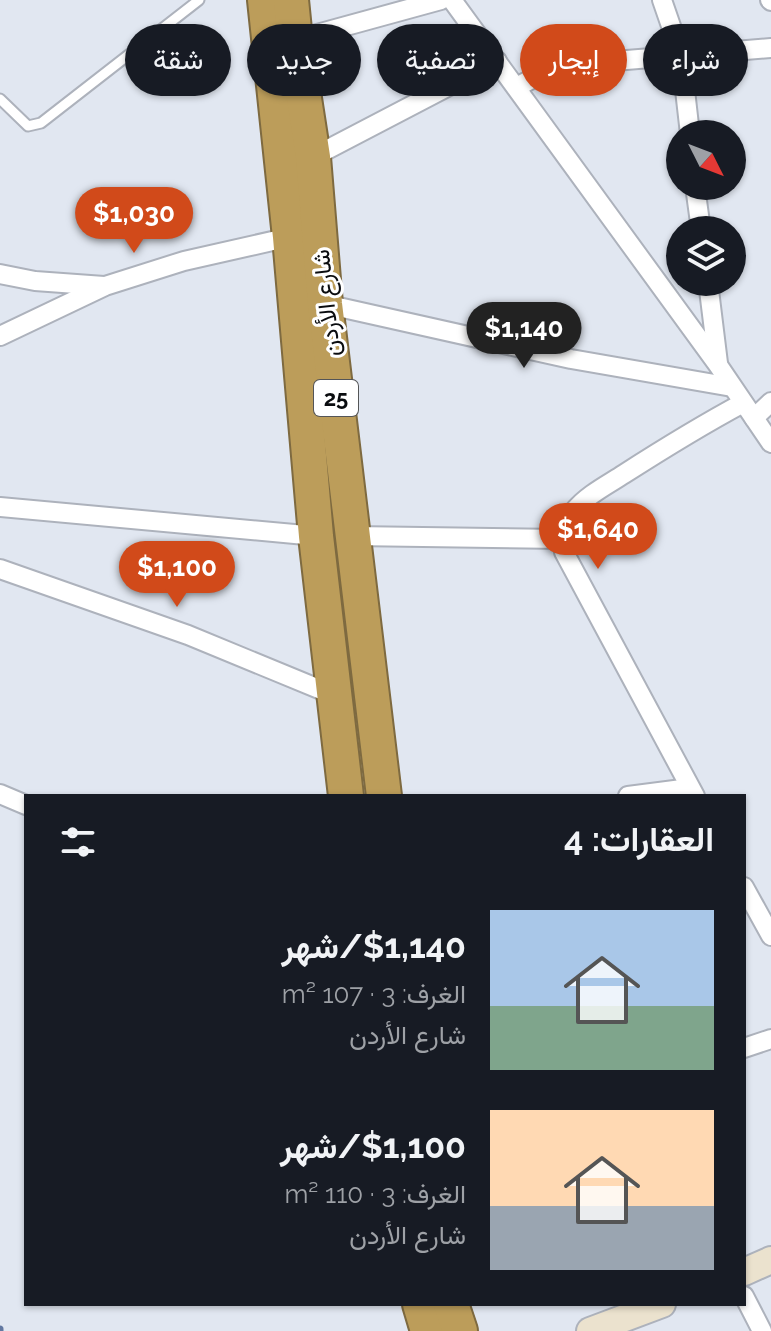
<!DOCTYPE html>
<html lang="ar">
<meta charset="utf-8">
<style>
body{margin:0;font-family:Raleway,Vazirmatn,sans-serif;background:#20242c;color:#f1f3f6;direction:rtl;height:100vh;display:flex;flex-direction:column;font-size:30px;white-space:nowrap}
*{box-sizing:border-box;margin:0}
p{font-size:26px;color:#9ea1a6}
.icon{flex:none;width:44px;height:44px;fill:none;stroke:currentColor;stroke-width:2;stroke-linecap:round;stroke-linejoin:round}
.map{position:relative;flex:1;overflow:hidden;direction:ltr}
.side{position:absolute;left:24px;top:794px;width:722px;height:512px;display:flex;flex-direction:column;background:#171b24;border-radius:0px;box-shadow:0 2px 6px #0004;direction:rtl}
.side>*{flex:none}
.guide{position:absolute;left:24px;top:24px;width:724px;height:72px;direction:rtl;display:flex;gap:16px}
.needle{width:52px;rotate:132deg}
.fabs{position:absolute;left:666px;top:120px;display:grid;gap:16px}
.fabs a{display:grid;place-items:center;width:80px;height:80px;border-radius:50%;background:#171b24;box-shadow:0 2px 6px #0004;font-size:40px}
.price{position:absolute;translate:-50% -68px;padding:0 18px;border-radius:28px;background:#d14a1a;color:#fff;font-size:26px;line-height:52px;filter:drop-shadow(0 2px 4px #0008)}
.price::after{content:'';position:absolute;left:50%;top:48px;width:24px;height:18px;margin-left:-12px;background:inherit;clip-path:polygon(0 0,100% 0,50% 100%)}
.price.selected{background:#222;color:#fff}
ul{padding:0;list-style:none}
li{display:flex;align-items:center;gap:24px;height:200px;padding:0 32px}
li span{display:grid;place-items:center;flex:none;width:224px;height:160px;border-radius:0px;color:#555}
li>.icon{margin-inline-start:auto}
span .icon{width:96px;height:96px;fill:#fffc;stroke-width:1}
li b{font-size:34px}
h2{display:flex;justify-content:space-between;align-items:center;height:96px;padding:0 32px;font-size:34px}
.tag{padding:0 28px;border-radius:36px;background:#171b24;box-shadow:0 2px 6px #0004;font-size:28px;line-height:72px}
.tag.selected{background:#d14a1a;color:#fff}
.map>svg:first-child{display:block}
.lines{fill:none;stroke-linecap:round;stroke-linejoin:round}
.stream{stroke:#6278a1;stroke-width:7}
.lane-casing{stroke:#adb2bc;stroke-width:13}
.street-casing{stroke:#adb2bc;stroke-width:22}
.secondary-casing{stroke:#adb2bc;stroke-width:30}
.highway-casing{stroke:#7e6a40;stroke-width:38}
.lane{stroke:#fff;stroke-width:9}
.street{stroke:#fff;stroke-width:18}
.secondary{stroke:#ebe2ce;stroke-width:26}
.highway{stroke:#bc9d5a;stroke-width:34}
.labels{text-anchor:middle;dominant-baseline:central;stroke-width:6;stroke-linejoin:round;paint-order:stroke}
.shield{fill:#fff;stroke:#545557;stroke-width:2}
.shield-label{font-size:22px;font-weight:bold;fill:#0a0c0f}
.street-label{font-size:24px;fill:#0a0c0f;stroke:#fff}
</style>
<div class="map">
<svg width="771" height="1331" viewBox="0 0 771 1331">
<rect width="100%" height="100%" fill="#e1e7f1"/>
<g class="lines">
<polyline class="stream" points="0,1329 0,1331"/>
<g class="lane-casing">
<polyline id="lane" points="0,99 28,126 41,123 199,0"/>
</g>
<g class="street-casing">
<g id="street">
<polyline points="452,0 718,365 771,443"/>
<polyline points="662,0 681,55 690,134"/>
<polyline points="770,0 771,1"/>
<polyline points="295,40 441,0"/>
<polyline points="517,87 555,66 771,48"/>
<polyline points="313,157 497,61"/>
<polyline points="695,186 701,230"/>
<polyline points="0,274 35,281 104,286"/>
<polyline points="708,282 718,363"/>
<polyline points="325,304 571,359 732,387"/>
<polyline points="0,336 105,286 184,261 290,237"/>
<polyline points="754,418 771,402"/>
<polyline points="0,507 316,536"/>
<polyline points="353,536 562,539"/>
<polyline points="0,569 188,635 336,696"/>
<polyline points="0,794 26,805"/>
<polyline points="628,796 690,788"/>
<path d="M695 796 564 552C562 536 564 524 574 511 587 495 607 485 624 474 663 449 702 425 743 403"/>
<polyline points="744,887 771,936"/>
<polyline points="744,1048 771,1039"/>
<polyline points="744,1296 762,1331"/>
</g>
</g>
<g class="secondary-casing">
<g id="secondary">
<polyline points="744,1272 771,1260"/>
<polyline points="590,1331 662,1304"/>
</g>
</g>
<g class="highway-casing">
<g id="highway">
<polyline points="265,0 290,237 316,536 346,796"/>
<polyline points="291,0 295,40 313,157 325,304 384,796"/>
<polyline points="420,1304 428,1331"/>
<polyline points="451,1304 460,1331"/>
</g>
</g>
<use href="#lane" class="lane"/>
<use href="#street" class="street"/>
<use href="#secondary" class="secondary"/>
<use href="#highway" class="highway"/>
</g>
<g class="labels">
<rect class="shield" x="314" y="380" width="44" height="36" rx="6"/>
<g class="shield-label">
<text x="336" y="398">25</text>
</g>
<g class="street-label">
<text transform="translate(326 303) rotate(-96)">شارع الأردن</text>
</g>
</g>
</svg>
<div class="fabs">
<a><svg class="needle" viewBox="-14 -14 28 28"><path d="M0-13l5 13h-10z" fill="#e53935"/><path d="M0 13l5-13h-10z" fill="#9ea1a6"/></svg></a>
<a><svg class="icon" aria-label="layers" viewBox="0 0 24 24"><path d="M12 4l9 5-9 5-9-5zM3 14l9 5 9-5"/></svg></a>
</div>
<b class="price" style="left:134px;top:255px">$1,030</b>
<b class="price selected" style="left:524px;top:370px">$1,140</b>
<b class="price" style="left:598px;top:571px">$1,640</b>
<b class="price" style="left:177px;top:609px">$1,100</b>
<div class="guide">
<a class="tag">شراء</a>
<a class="tag selected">إيجار</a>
<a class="tag">تصفية</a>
<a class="tag">جديد</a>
<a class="tag">شقة</a>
</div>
<section class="side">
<h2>العقارات: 4<svg class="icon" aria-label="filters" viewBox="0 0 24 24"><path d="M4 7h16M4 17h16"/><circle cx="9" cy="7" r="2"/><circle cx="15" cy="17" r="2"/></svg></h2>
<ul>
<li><span style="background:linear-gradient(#a9c7e8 60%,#7fa58c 0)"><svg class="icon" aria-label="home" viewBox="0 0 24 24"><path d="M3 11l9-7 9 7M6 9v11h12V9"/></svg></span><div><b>$1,140/شهر</b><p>الغرف: 3 · 107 m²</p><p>شارع الأردن</p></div></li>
<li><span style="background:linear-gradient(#ffd9b3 60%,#9aa5b1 0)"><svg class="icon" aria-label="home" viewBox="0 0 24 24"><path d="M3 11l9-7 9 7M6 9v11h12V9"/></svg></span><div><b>$1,100/شهر</b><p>الغرف: 3 · 110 m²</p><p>شارع الأردن</p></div></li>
</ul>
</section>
</div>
